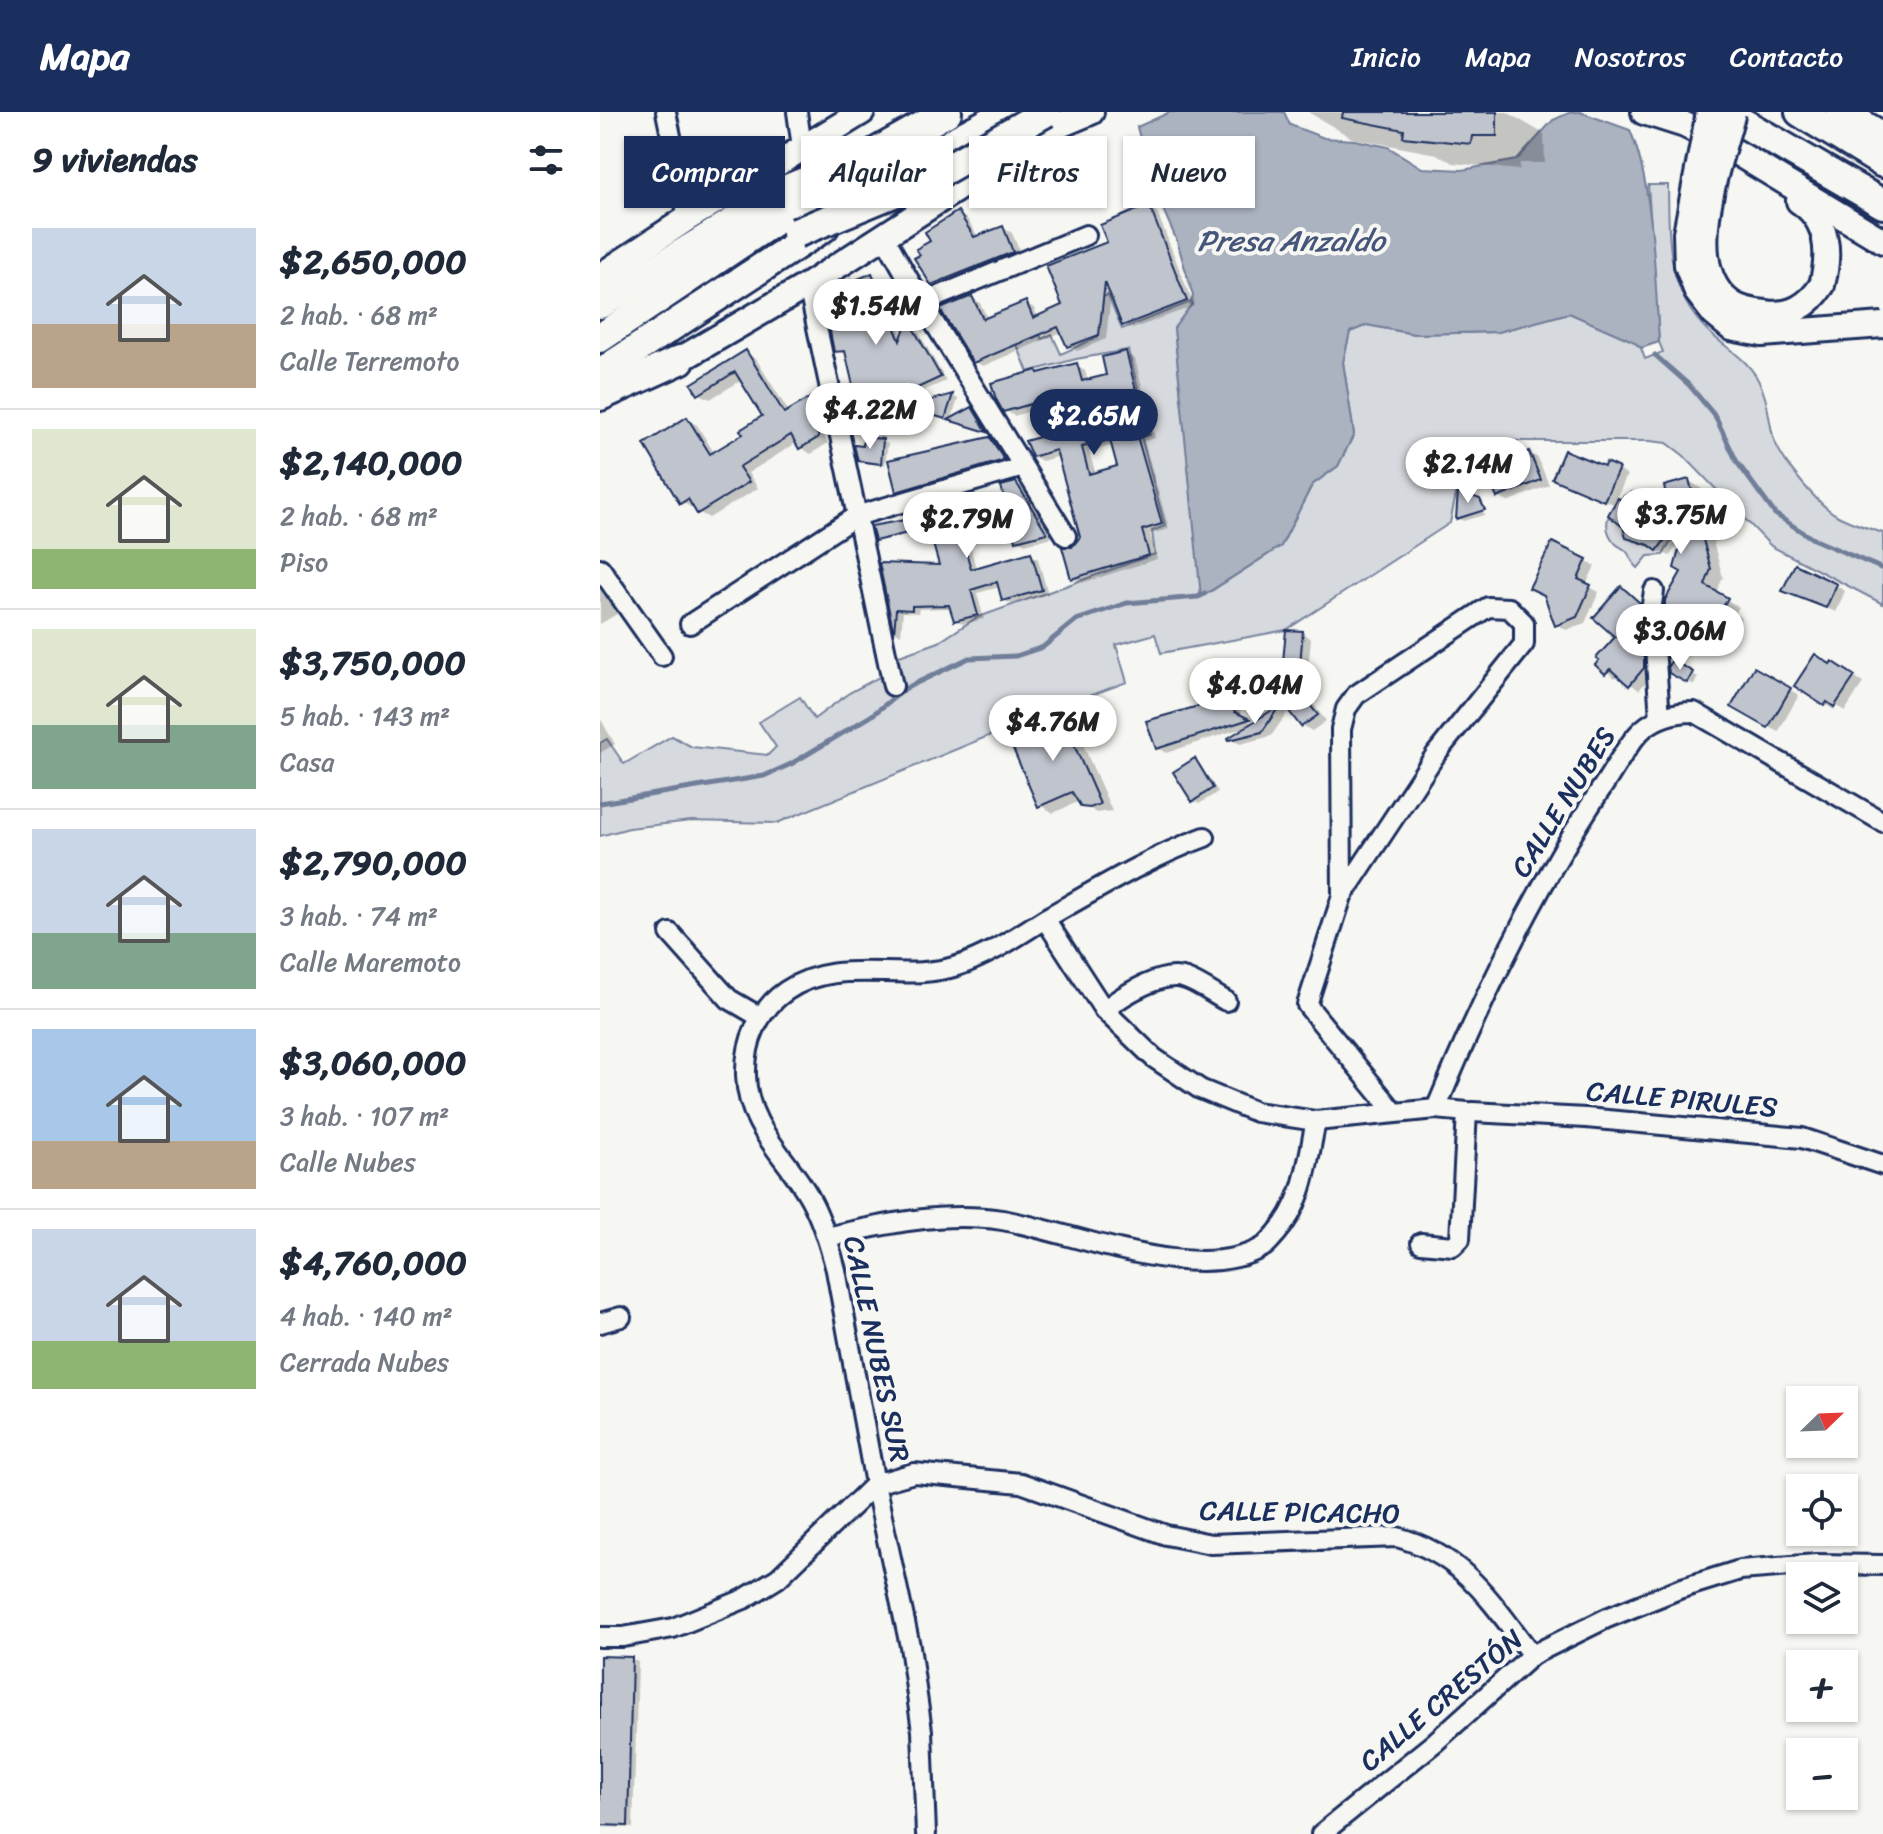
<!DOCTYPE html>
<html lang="es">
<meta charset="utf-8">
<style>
body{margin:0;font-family:Sriracha,sans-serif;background:#f6f6f7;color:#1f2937;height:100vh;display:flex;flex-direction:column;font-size:30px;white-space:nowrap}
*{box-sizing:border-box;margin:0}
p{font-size:26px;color:#747a83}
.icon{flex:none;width:44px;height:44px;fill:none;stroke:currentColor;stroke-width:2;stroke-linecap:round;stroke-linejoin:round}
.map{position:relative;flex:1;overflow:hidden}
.sheet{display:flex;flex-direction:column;background:#fff;width:600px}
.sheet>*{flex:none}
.banner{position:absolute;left:24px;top:24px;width:760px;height:72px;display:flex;gap:16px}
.needle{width:52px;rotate:67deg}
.fabs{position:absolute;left:1186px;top:1274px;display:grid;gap:16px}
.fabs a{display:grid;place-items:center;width:72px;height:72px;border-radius:0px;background:#fff;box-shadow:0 2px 6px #0004;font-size:40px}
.price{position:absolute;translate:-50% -68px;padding:0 18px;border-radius:28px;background:#fff;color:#222;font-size:26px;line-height:52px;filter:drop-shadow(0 2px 4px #0008)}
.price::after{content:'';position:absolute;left:50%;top:48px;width:24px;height:18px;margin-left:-12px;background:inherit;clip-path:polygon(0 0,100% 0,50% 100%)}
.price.on{background:#1b2f5e;color:#fff}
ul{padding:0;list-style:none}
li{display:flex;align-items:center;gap:24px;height:200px;padding:0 32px}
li+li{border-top:2px solid #e0e1e3}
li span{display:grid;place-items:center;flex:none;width:224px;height:160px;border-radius:0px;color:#555}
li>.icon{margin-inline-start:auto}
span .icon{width:96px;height:96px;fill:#fffc;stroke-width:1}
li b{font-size:34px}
h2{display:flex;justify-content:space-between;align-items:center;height:96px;padding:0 32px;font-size:34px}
.tag{padding:0 28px;border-radius:0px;background:#fff;box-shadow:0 2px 6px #0004;font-size:28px;line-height:72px}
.tag.on{background:#1b2f5e;color:#fff}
header{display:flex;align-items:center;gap:48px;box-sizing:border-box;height:112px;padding:0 40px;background:#1b2f5e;color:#fff}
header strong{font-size:38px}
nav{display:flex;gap:44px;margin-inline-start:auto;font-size:28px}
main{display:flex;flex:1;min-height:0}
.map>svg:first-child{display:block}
.green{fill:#d6d9dd;stroke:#78849e;stroke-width:2}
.water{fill:#abb2c0;stroke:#717e99;stroke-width:2}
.shadow{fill:#0003;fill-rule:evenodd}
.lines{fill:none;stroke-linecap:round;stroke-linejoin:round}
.stream{stroke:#717e99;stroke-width:5}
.building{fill:#c0c4cd;stroke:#1b2f5e;stroke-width:2;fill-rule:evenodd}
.minor-casing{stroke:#1b2f5e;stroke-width:24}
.major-casing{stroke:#1b2f5e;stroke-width:30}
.highway-casing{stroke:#1b2f5e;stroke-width:34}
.minor{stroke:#f6f6f2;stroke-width:18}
.major{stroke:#f6f6f2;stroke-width:24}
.highway{stroke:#f6f6f2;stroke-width:28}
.major-bridge-casing{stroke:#1b2f5e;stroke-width:30;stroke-linecap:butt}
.highway-bridge-casing{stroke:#1b2f5e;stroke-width:34;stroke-linecap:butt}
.major-bridge{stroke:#f6f6f2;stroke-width:24}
.highway-bridge{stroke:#f6f6f2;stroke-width:28}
.labels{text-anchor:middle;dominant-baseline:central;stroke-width:8;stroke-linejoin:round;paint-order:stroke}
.street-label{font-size:28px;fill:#1b2f5e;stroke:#f6f6f2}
.water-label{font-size:30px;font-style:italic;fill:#46567b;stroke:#f6f6f2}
</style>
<header>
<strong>Mapa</strong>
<nav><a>Inicio</a><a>Mapa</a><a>Nosotros</a><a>Contacto</a></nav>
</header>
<main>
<section class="sheet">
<h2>9 viviendas<svg class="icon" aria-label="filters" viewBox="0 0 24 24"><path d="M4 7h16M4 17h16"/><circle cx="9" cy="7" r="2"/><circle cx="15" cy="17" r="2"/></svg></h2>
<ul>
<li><span style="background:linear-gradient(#c9d6e8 60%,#b9a48a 0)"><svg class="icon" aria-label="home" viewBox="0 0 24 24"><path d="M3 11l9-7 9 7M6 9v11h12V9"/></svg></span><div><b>$2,650,000</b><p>2 hab. · 68 m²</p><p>Calle Terremoto</p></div></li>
<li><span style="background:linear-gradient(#dfe7d0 75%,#8fb573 0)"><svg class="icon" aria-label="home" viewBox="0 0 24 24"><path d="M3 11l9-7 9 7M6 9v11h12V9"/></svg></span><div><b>$2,140,000</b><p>2 hab. · 68 m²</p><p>Piso</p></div></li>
<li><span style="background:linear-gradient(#dfe7d0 60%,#7fa58c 0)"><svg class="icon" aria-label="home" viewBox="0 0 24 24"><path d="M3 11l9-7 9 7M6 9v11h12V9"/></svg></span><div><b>$3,750,000</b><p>5 hab. · 143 m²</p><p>Casa</p></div></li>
<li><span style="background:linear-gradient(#c9d6e8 65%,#7fa58c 0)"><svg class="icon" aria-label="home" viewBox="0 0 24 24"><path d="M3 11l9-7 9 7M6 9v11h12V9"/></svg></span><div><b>$2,790,000</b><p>3 hab. · 74 m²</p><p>Calle Maremoto</p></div></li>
<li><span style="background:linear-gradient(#a9c7e8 70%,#b9a48a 0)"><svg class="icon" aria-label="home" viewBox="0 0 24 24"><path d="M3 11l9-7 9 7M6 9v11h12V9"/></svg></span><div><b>$3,060,000</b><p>3 hab. · 107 m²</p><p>Calle Nubes</p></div></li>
<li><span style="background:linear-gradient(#c9d6e8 70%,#8fb573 0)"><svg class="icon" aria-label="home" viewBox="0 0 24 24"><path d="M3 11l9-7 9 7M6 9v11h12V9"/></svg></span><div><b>$4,760,000</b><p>4 hab. · 140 m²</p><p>Cerrada Nubes</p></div></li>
</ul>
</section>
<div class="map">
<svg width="1283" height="1722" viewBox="0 0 1283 1722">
<rect width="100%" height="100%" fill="#f6f6f2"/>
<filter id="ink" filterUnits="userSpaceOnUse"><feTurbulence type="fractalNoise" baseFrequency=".0125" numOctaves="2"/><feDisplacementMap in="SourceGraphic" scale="16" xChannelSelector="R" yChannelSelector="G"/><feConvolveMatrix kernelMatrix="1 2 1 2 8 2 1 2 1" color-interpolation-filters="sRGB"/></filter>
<g filter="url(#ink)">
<g class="green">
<path d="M1048 73H1068C1069 125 1066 176 1105 216 1122 234 1145 244 1157 266 1168 285 1168 304 1173 324 1179 347 1218 393 1238 404 1251 411 1268 416 1283 421V492L1171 434 1083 343 1067 331 1050 329H867L850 411 686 518 561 541 555 522 516 533 527 570 459 595 177 711 91 709 29 716 0 724V631L7 627 24 652 72 624 92 635 168 643 176 635 159 610 200 585 214 607 249 581 285 562V549L339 530 376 506 555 442 552 419 565 414 541 325 550 323 528 238 476 247 428 260 417 233 440 223 442 227 452 222 461 242 498 225 503 185 508 183 522 217 591 190 593 184 592 192 574 216 602 485 681 434 712 373 738 354 754 322 743 250 750 220 767 213 814 222 898 220 969 201 1033 229 1041 236 1045 247 1063 240 1059 230Z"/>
<path d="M1031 380C1065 379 1067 397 1073 426L1063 443 1048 444 1038 456C1032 451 1031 445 1027 440 1024 436 1019 435 1016 432 997 413 1012 389 1031 380Z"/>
</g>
<path class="water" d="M570 0H684L690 13 724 26 755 28 788 35 822 56 862 58 917 48 953 8 971 0H980L1030 18C1054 74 1055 167 1059 230L1041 236 1033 229 969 201 898 220 814 222 767 213 750 220 743 250 754 322 738 354 712 373 681 434 601 485 574 216 592 192 593 184 577 129 551 70 537 15Z"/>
<g class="shadow">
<polygon points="708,0 907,0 944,22 945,51 920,51 919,58 853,51 836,42 752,26"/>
<polygon points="548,95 557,100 594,194 532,217 524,212 511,182 506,227 477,239 469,234 462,220 383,254 375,250 372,186 380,191 388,207 425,191 434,196 438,206 464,194 510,131"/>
<polygon points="358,102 367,107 379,126 403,116 412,121 422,145 342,177 332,171 322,144"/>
<polygon points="272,163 278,167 303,227 309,210 314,212 346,269 307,286 310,296 290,296 269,312 256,299 261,295 247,242 236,239"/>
<polygon points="146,241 156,247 189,300 213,286 223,292 230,304 224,307 230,317 222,321 228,331 211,342 201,336 198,330 148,361 158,376 109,406 98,400 94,394 92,396 82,390 87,308 97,313 115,342 145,323 165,305 142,268 110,287 100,282"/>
<path d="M526 242 535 247 555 326 544 329 569 417 550 422 557 447 482 471 473 466V436L482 426 460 344 442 349 433 344 456 322 448 294 414 304 405 298 436 260 441 262 476 254 485 259 488 270 508 264ZM514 333 520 355 496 362 489 340Z"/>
<polygon points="353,284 358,287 351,309 312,295"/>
<polygon points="372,297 378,300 390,321 356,310"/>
<polygon points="390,327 399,333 411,353 307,384 297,379"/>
<polygon points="283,329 288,332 285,353 259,348 265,336"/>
<polygon points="929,341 938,346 949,373 908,390 898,385"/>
<polygon points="1005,357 1018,358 1027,363 1016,388 1036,400 1074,405 1089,369 1101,376 1104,387 1126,409 1131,425 1113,430 1123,465 1116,482 1139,495 1135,502 1141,506 1125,534 1067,500 1084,459 1085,422 1070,444 1041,432 1028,424 1016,393 964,371"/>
<polygon points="416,372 424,376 453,425 425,432 418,428 415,417 369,430 376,457 431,442 438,447 448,482 411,492 404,488 400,475 377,481 384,507 363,512 356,508 352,496 319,497 318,501 303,500 301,523 296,520 282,453 342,455 330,413 407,387"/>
<polygon points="878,389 884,403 863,409 858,406"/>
<polygon points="316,408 321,418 276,428"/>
<polygon points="986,449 995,454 986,473 999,480 985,511 966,518 957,512"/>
<polygon points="0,473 17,502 0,512"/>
<polygon points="1236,473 1245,479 1236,500 1194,483"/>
<polygon points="1021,476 1049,498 1050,511 1033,530 1051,545 1053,562 1039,578 1018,562 1015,566 998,553 1017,525"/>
<polygon points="702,521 711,527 708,558 720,583 710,588 726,609 712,619 703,614 688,594 699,580 685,550"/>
<polygon points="1073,551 1098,565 1094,573 1071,560"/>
<polygon points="1231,554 1241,557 1263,571 1245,599 1236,594 1234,598 1225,592"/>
<polygon points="1155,558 1199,583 1178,620 1134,594"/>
<polygon points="626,575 635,580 643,606 654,612 680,595 688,600 671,624 640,632 631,627 645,615 566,641 557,636 611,592"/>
<polygon points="460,603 473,610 512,699 496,701 480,689 453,701 440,693"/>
<polygon points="0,606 15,632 0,641"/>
<polygon points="595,649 600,652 618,680 599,692 594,689"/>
<polygon points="0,1546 32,1547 38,1550 33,1716 0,1715"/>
</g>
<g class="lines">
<g class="stream">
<polyline points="1055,243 1089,273 1115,304 1137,350 1175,402 1213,427 1283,457"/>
<polyline points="0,691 164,664 191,652 271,604 306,576 369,546 416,544 443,535 476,508 527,491 598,485 605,481"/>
</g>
</g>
<g class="building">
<polygon points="743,0 897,0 897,24 872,24 871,32 803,25 804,18 742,6"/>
<polygon points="549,93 587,189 522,214 505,170 499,223 467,235 458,215 373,251 340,197 372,184 383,207 426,189 433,206 462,193 446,154 507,130 500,113"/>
<polygon points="358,99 374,125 403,114 413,140 331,173 314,146 320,143 316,137 330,129 325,120"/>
<polygon points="272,161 300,229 308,207 341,265 302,283 306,294 298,292 297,296 283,293 262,310 253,299 258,295 245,239 234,240 223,184 251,168 251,170"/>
<polygon points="146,238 184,301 213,284 221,298 215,301 221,310 214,315 219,325 199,337 191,323 139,355 149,370 97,402 88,387 80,392 44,332 87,305 110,342 143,322 140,318 162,304 135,260 98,283 91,272"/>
<path d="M526 239 547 322 537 324 562 412 542 418 549 443 471 467 462 435H472L480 425 456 338 432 345 425 329 454 321 445 288 403 300 396 287 391 271 437 258 438 261 477 251 482 269 506 263 502 245ZM510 328 517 354 489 362 482 335Z"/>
<polygon points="353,282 345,307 307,295"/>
<polygon points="372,295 387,320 348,308"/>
<polygon points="264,325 283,327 281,352 258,349 254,333 263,334"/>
<polygon points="390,325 404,348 296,380 288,348"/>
<polygon points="964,338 1004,354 1006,350 1019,356 1004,389 952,367"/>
<polygon points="929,339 941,368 897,386 884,357"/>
<polygon points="1089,367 1092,379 1114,400 1120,419 1102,424 1111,457 1105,473 1128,486 1124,493 1130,497 1112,529 1065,501 1065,488 1081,460 1074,456 1093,387 1057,439 1049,433 1026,426 1023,415 1008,403 1018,386 1035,397 1071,402 1064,374"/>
<polygon points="416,370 447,421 416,429 412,413 362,426 371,457 431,440 442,478 402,489 397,470 371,478 378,503 354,509 349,493 312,494 312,498 296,497 294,522 279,451 339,453 327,411 363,401 362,397 404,386 401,374"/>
<polygon points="858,379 880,387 885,398 856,407"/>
<polygon points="316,406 320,418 275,429 271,414"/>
<polygon points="952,430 987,447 978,467 991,473 977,505 955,514 944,483 929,476"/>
<polygon points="1195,452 1237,472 1226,496 1182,479"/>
<polygon points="1021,474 1040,491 1041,506 1025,524 1043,539 1041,542 1044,545 1044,556 1029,574 1010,557 1005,562 995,553 999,548 996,546 1015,525 993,506"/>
<polygon points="686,518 703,519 700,552 712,578 702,583 718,603 701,615 685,594 688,591 685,588 697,579 683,550"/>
<polygon points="1215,542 1230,552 1232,549 1255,564 1234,595 1227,590 1224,594 1194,574"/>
<polygon points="1072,548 1093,560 1087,571 1069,561 1068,554"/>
<polygon points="1154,555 1191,576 1168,616 1131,595"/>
<polygon points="626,573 635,600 650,607 556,637 546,609 609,591 605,580"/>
<polygon points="680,593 662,620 629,628 628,626"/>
<polygon points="460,601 500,692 490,696 481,695 472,680 438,695 408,625"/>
<polygon points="595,646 613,676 592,690 573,660"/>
<polygon points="0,1544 32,1545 28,1714 0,1713"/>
</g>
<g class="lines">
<g class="minor-casing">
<g id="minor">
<polyline points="66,0 88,106"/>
<polyline points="197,0 202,35"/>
<polyline points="284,124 322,191 466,424"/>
<polyline points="208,173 293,574"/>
<polyline points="322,191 486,123"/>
<polyline points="0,456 62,544"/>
<polyline points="1054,479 1052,492 1060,606"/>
<polyline points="90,512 256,404 423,355"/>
<polyline points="742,784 741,617 746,597 756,583 888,495 909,496 924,511 924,532 836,642 742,784 707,893 795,1001"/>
<polyline points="445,807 504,898 554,946 600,977 656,1000 716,1009 836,997 867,1000 860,1127 853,1134 821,1131"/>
<polyline points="70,821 129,887 160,905"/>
<path d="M504 898C523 883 563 858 586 867 600 872 613 882 626 889"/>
<path d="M836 997C882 886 934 778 1001 677 1013 660 1028 630 1043 617 1058 604 1075 600 1094 600L1283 710"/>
<polyline points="872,1000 986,1006 1202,1026 1283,1053"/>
<path d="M227 1125C284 1112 343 1099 402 1108 474 1120 596 1174 663 1135 668 1132 672 1126 676 1122 705 1089 707 1051 716 1009"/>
<polyline points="0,1211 21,1205"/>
<path d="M0 1525H23L73 1516 144 1487 178 1466 275 1372 314 1361 421 1371 566 1423 611 1432 797 1425C864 1443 892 1491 932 1543"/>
<path d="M326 1722 322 1619 310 1534 275 1372 236 1158C230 1135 223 1111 212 1090 190 1046 147 1018 146 963 145 930 158 898 186 879 238 843 301 872 357 854 391 843 418 823 448 805 499 776 550 745 605 725"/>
<polyline points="721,1722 834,1631 932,1543 1007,1506 1079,1477 1140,1458 1216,1452 1283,1453"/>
</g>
</g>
<g class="major-casing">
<g id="major">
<polyline points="1044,0 1085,13 1124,33 1283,129"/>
<path d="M1199 89C1229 108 1230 142 1222 173"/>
<polyline points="0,164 88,106 262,0"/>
<polyline points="64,257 208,173 448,18 491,0"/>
</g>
</g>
<g class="highway-casing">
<g id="highway">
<polyline points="1124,0 1283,92"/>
<polyline points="1200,0 1283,51"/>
<polyline points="1241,0 1283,25"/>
<polyline points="279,80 360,26 408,0"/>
<polyline points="0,192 185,78 219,64"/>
<polyline points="0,226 275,41 347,0"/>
<polyline points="0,261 224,115"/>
<polyline points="0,284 80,248"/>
</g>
</g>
<use href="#minor" class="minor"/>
<use href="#major" class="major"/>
<use href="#highway" class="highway"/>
<g class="major-bridge-casing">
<g id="major-bridge">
<polyline points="1109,0 1086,121 1087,153 1097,180 1114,202 1131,216 1162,222 1283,213"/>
<path d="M1133 0C1120 49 1079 155 1131 191 1141 198 1154 200 1166 201 1190 205 1210 193 1222 173"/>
</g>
</g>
<g class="highway-bridge-casing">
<polyline id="highway-bridge" points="196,121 332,65 446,0"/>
</g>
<use href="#major-bridge" class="major-bridge"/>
<use href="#highway-bridge" class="highway-bridge"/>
</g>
</g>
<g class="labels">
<g class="street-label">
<text transform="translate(963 690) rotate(-58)">CALLE NUBES</text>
<text transform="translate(1082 987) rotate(5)">CALLE PIRULES</text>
<text transform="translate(277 1237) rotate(78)">CALLE NUBES SUR</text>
<text transform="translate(700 1400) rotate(1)">CALLE PICACHO</text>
<text transform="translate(841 1588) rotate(-40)">CALLE CRESTÓN</text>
</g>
<g class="water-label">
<text x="691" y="129">Presa Anzaldo</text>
</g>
</g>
</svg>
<div class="fabs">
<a><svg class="needle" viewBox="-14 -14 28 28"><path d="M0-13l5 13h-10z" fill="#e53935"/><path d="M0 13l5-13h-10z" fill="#747a83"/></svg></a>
<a><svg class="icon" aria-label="locate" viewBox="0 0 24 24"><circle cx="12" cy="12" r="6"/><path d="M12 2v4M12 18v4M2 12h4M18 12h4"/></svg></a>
<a><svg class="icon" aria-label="layers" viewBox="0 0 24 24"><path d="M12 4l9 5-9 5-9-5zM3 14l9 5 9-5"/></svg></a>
<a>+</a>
<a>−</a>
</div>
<b class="price" style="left:276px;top:235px">$1.54M</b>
<b class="price" style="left:270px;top:339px">$4.22M</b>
<b class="price on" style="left:494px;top:345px">$2.65M</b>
<b class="price" style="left:868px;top:393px">$2.14M</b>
<b class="price" style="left:1081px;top:444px">$3.75M</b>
<b class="price" style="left:367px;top:448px">$2.79M</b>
<b class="price" style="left:1080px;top:560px">$3.06M</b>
<b class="price" style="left:655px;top:614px">$4.04M</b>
<b class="price" style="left:453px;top:651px">$4.76M</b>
<div class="banner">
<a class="tag on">Comprar</a>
<a class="tag">Alquilar</a>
<a class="tag">Filtros</a>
<a class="tag">Nuevo</a>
</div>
</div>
</main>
